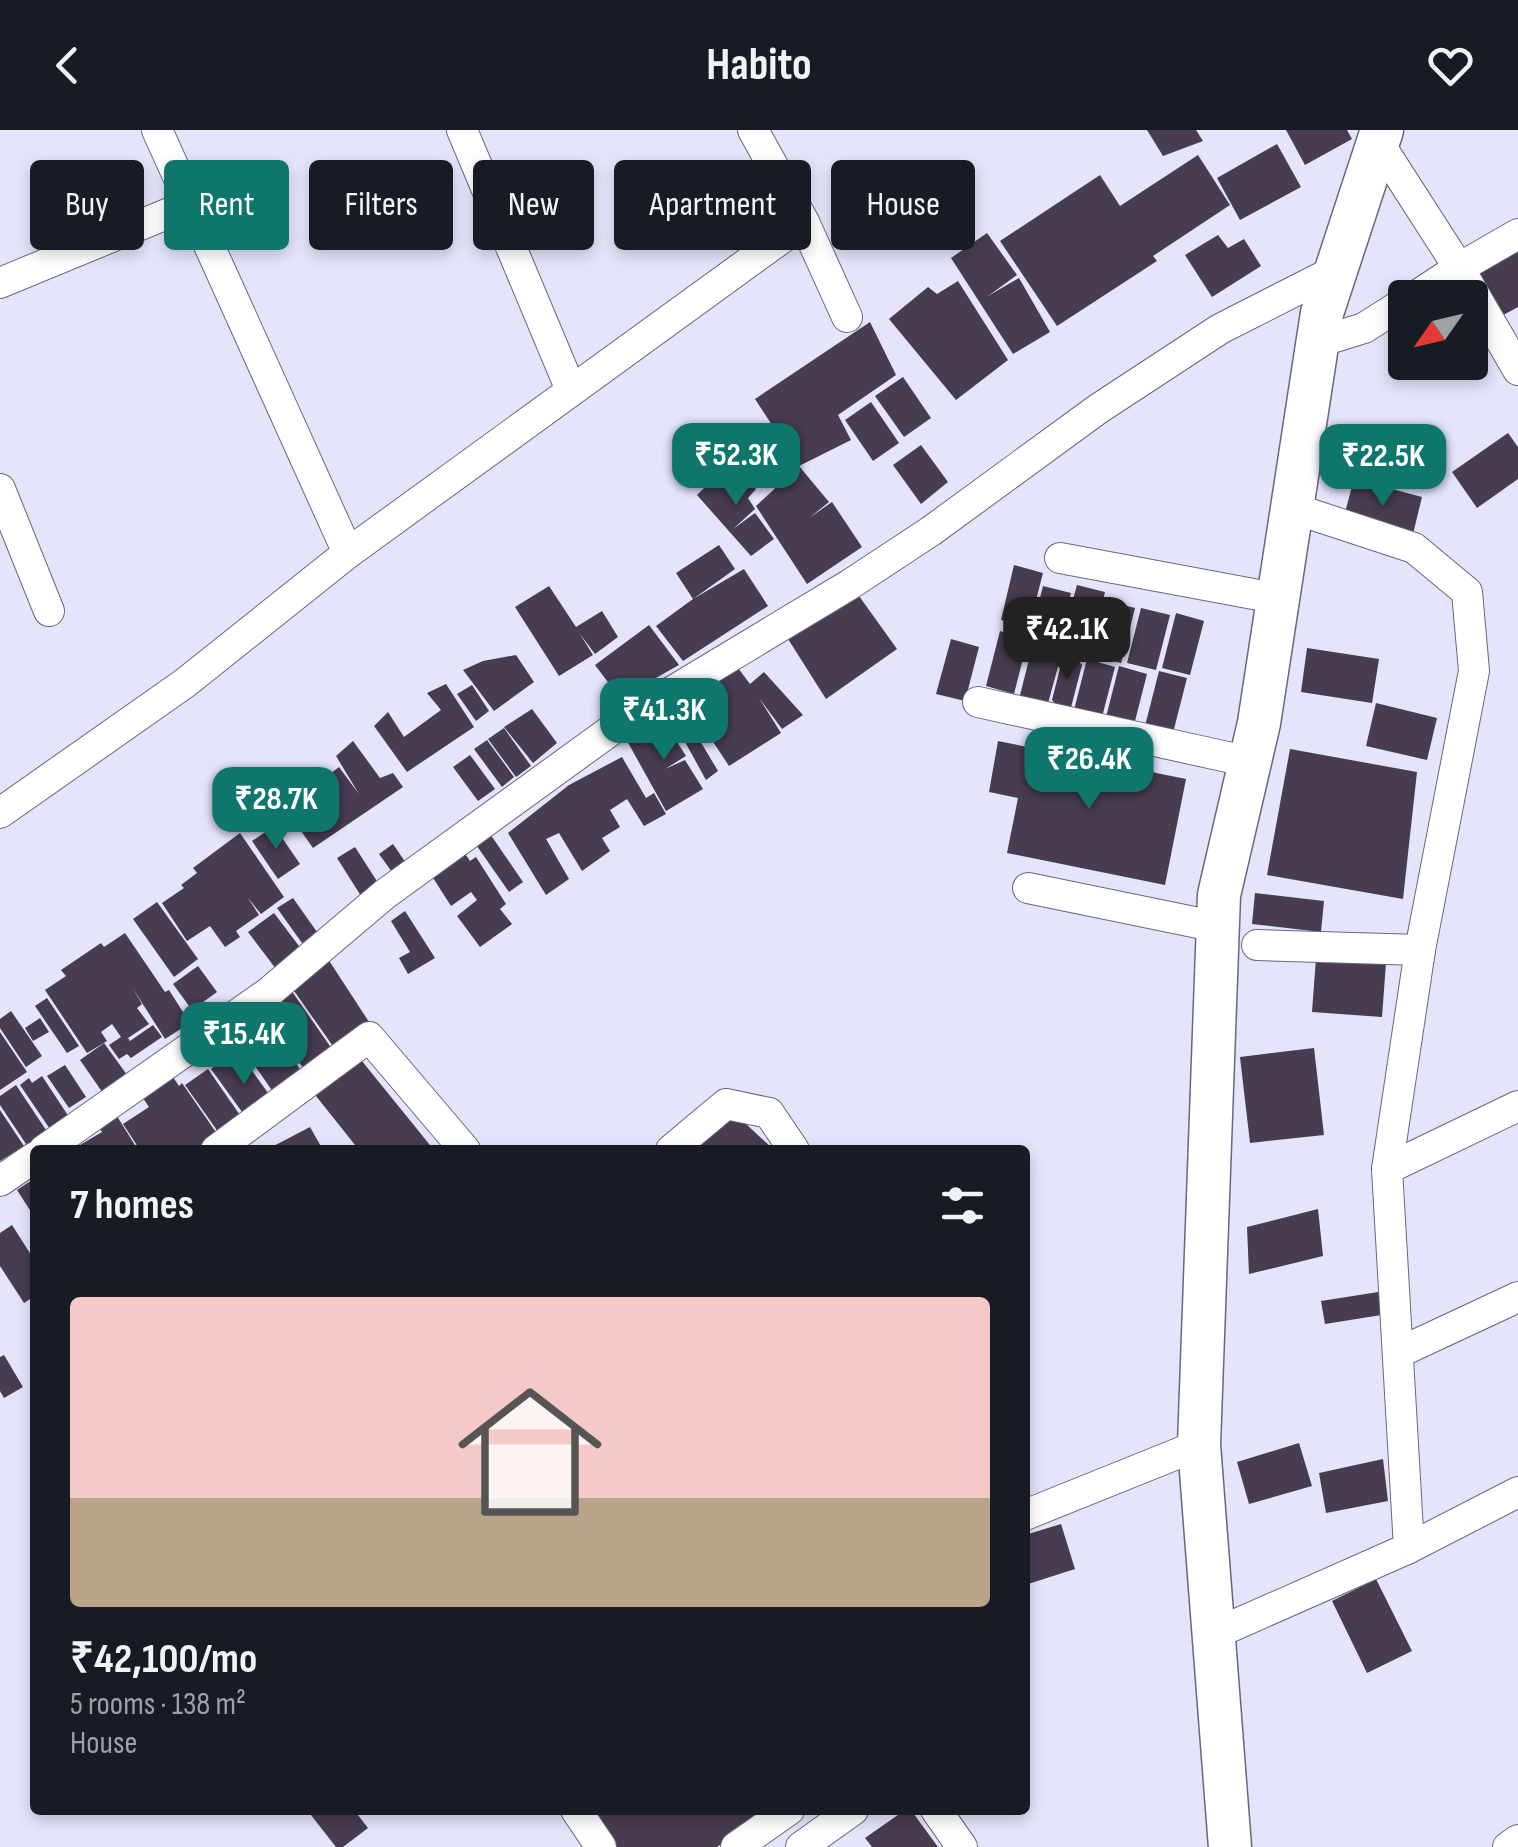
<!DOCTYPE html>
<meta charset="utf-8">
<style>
body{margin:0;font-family:"Sofia Sans Condensed",sans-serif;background:#20242c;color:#f1f3f6;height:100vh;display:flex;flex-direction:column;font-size:38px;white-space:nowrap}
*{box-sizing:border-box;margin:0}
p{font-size:32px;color:#9ea1a6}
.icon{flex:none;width:55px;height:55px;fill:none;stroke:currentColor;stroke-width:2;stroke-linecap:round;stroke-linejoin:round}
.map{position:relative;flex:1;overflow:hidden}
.side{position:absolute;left:30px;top:1015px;width:1000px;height:670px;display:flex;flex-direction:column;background:#171b24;border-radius:10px;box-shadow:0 5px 15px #0003}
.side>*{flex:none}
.guide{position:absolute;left:30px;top:30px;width:1000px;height:90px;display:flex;gap:20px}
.needle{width:65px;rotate:236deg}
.buttons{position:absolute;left:1388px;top:150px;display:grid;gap:20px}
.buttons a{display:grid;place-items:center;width:100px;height:100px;border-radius:10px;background:#171b24;box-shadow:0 5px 15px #0003;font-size:50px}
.price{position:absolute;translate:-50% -85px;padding:0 22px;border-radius:20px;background:#0f766e;color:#fff;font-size:32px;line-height:65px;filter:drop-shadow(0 2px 5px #0008)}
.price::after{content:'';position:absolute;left:50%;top:60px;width:30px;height:22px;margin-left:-15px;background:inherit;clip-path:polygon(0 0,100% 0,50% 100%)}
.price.current{background:#222;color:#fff}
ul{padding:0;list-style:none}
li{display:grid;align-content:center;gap:20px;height:530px;padding:0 40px}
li+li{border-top:2px solid #363941}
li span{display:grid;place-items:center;height:310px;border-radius:10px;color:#555}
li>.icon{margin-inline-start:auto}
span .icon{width:180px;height:180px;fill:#fffc;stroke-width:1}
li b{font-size:42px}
h2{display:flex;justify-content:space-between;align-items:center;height:120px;padding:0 40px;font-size:42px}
.tag{padding:0 35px;border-radius:10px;background:#171b24;box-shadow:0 5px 15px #0003;font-size:35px;line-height:90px}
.tag.current{background:#0f766e;color:#fff}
header{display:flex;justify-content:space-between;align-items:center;height:130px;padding:0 40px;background:#171b24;font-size:45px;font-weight:700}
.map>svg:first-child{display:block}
.building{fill:#483c51}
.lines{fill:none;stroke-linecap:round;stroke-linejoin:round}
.street-casing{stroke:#686780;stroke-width:32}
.secondary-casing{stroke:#686780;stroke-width:45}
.street{stroke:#fff;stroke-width:30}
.secondary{stroke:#fff;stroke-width:42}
</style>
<header><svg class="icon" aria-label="back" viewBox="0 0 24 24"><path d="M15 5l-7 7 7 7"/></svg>Habito<svg class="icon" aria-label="heart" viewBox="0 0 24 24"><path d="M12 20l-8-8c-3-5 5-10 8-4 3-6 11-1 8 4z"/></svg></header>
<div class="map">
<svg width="1518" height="1717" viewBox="0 0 1518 1717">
<rect width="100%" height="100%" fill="#e4e4fb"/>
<g class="building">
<polygon points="1147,0 1196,0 1203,11 1163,26"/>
<polygon points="1286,0 1347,0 1352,9 1305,35"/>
<polygon points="1277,14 1301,57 1240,90 1217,48"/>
<polygon points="1198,25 1230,75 1153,126 1157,131 1057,196 1000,111 1100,45 1120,76"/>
<polygon points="987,103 1017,145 988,166 1019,148 1050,202 1013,224 951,128"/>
<polygon points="1218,105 1228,118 1244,109 1261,136 1212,167 1185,125"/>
<polygon points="1518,113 1518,177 1496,189 1469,140"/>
<polygon points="958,151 1008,230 956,270 889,189 928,157 937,164"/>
<polygon points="870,192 896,245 838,285 851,310 799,336 829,372 809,388 832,372 862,417 807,454 756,376 799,336 755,269"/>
<polygon points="903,247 931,288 904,307 875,266"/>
<polygon points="871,272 899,313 873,331 845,290"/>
<polygon points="1508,303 1518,317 1518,349 1477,378 1452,342"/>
<polygon points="921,315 948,352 921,374 893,335"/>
<polygon points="731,331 756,359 748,368 755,379 733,399 755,383 774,409 751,426 697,365"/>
<polygon points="1354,349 1422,367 1412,408 1343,390"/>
<polygon points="719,415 735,439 693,469 744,439 768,476 683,531 656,496 693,469 676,443"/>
<polygon points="1014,435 1043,443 1029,497 1001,490"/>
<polygon points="1077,455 1105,462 1091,517 1062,510"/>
<polygon points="549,456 576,497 602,481 618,507 595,524 580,504 593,525 559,546 515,477"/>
<polygon points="1043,456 1071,463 1057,518 1029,511"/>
<polygon points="854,459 897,519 826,569 783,501"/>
<polygon points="1107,471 1135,478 1121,533 1092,526"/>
<polygon points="1141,478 1170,485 1156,540 1127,533"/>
<polygon points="1176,483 1204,491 1190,545 1162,538"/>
<polygon points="649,495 679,535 620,568 595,535"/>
<polygon points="1000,501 1028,509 1014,564 986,556"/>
<polygon points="951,509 979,517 965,571 936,564"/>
<polygon points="1033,514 1062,522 1047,577 1019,569"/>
<polygon points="1066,515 1082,535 1068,589 1052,570"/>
<polygon points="1307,518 1379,529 1372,573 1301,562"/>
<polygon points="516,525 534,552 494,581 463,540 483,531"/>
<polygon points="1087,529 1115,537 1101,591 1073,584"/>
<polygon points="735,534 750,554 764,542 803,585 782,599 759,568 781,603 729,636 684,568"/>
<polygon points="1119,536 1147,544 1133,599 1105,591"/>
<polygon points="1159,541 1187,548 1173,603 1145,596"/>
<polygon points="446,554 474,597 407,642 374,596 388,582 404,607 441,580 427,563"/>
<polygon points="472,555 489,581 476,591 457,564"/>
<polygon points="1376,573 1437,588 1427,630 1366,616"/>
<polygon points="678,574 718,641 706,650 668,581"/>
<polygon points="532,579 557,613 533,633 504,597"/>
<polygon points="660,585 686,626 665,639 685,630 703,659 666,681 626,609"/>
<polygon points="504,598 531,636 516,647 488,609"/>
<polygon points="487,610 514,647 502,657 474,619"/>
<polygon points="353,611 380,648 393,643 403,657 313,718 292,688 313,672 321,681 314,671 326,647 339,637 359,664 336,626"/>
<polygon points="998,611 1186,649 1165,755 1007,723 1018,668 989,662"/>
<polygon points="1290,619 1417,642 1403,769 1267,745"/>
<polygon points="470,625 495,659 478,671 453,637"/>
<polygon points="622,627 646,668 654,663 666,684 644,696 627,669 610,680 620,697 602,708 610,721 582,741 559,703 546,709 569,749 546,765 508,703 569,655"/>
<polygon points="274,696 300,734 278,749 252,711"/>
<polygon points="486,698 523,752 509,762 472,709"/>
<polygon points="240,703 284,767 261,784 248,768 259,785 236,801 240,807 225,817 210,796 187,811 162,773 184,758 181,755 197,743 193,738"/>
<polygon points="393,714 406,733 392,742 379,724"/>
<polygon points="355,717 382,759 361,766 337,728"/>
<polygon points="461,718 470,731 476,727 506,774 500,779 512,794 480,817 457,786 477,770 471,762 451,776 428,740"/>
<polygon points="1255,763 1324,771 1321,802 1252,794"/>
<polygon points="293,768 317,802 302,813 277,778"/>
<polygon points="157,772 198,829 174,847 133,789"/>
<polygon points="405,781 435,828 408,844 399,828 410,822 391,791"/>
<polygon points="274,783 302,820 276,839 248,802"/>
<polygon points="125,803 165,862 169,860 190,893 165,909 132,857 142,874 137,878 149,894 128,908 130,911 153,895 162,907 131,928 127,924 119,929 109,915 121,907 112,894 101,902 107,911 87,923 45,860 66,846 61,840 101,813 104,817"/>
<polygon points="1316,828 1386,833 1382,887 1312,882"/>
<polygon points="328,829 371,895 335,919 292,858"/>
<polygon points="198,836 217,862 192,880 173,854"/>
<polygon points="291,860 332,919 304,939 262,881"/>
<polygon points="47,868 79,916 67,923 35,876"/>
<polygon points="11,881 42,926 26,937 0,898 0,889"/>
<polygon points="263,887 307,949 278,969 235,907"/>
<polygon points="40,888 49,902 33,911 25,898"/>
<polygon points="0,902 27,942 0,960"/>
<polygon points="104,913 130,949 105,966 80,930"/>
<polygon points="1314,918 1324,1005 1250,1013 1240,927"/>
<polygon points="237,920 276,974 250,993 211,939"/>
<polygon points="357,925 434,1020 359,1020 308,956"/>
<polygon points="65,935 86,967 69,978 47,946"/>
<polygon points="208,939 244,991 221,1006 185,955"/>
<polygon points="42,946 71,990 52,1002 20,955 29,948 32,953"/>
<polygon points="173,947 179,956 182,953 222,1011 208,1020 140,1020 123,994 149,977 141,965"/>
<polygon points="16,955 50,1006 30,1020 0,975 0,966"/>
<polygon points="729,978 774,1020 680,1020"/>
<polygon points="0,980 24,1016 0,1031"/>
<polygon points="115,983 138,1020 83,1020 80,1015 102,1002 98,995"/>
<polygon points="310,997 323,1020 266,1020"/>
<polygon points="35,1048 35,1088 17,1060"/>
<polygon points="1318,1079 1323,1126 1249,1144 1247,1097"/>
<polygon points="12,1095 35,1131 35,1166 24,1173 0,1136 0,1103"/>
<polygon points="1391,1160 1394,1183 1325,1194 1321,1171"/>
<polygon points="4,1225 23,1257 4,1268 0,1261 0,1227"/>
<polygon points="1299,1313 1312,1356 1249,1374 1237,1332"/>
<polygon points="1383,1329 1388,1371 1326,1383 1319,1343"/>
<polygon points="1061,1394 1075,1439 1025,1455 1025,1405"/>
<polygon points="1376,1449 1412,1521 1367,1543 1332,1471"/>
<polygon points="307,1680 354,1680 368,1698 343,1717 336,1717"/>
<polygon points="590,1680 769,1680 717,1717 617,1717"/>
<polygon points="905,1680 911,1680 938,1717 872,1717 865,1708"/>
</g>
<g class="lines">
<g class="street-casing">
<g id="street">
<polyline points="157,0 348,423"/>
<polyline points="462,0 571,260"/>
<polyline points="753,0 804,92 847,187"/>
<polyline points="1378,12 1459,138 1413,168"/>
<polyline points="1518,104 1459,138 1518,240"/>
<polyline points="0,153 191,74"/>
<polyline points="1316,213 1364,198 1405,172"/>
<polyline points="0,359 49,481"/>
<polyline points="1292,378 1414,418 1467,462 1474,541 1420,820 1387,1039"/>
<polyline points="1060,428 1280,469"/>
<polyline points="978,572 1250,632"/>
<polyline points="0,683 185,553 348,423 804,92"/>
<polyline points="1028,758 1218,797"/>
<polyline points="1257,815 1420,820"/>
<polyline points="44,1020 268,863 385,764 628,588 849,455 931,401 1098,279 1220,199 1336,140"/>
<polyline points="216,1020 369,907 465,1020"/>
<polyline points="671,1020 726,974 769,983 794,1020"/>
<polyline points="0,1051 35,1027"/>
<polyline points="1398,1223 1518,1167"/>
<polyline points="1025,1385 1199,1315"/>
<polyline points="1409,1418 1387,1039 1518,976"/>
<polyline points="1212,1505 1409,1418 1518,1362"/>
<polyline points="576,1680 601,1717"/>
<polyline points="936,1680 962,1717"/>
<polyline points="736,1717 789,1680"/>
<polyline points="801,1717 853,1680"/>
<polyline points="1508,1717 1518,1710"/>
</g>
</g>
<g class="secondary-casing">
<polyline id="secondary" points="1230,1717 1199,1315 1219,765 1259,593 1322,183 1382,0"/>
</g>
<use href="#street" class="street"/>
<use href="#secondary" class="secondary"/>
</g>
</svg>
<div class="buttons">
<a><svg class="needle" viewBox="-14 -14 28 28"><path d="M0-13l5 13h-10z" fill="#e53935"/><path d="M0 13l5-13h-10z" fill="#9ea1a6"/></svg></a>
</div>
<b class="price" style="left:736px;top:378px">₹52.3K</b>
<b class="price" style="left:1383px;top:379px">₹22.5K</b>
<b class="price current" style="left:1067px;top:552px">₹42.1K</b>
<b class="price" style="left:664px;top:633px">₹41.3K</b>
<b class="price" style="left:1089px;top:682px">₹26.4K</b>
<b class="price" style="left:276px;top:722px">₹28.7K</b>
<b class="price" style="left:244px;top:957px">₹15.4K</b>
<div class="guide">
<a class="tag">Buy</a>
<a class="tag current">Rent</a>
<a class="tag">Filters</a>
<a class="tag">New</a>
<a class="tag">Apartment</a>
<a class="tag">House</a>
</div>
<section class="side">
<h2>7 homes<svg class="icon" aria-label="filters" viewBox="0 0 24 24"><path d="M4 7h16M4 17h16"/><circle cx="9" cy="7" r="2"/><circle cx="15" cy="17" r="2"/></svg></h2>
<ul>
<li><span style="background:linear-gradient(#f6c9c9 65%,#b9a48a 0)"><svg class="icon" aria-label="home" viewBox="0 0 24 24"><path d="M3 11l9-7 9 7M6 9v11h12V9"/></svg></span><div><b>₹42,100/mo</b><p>5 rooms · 138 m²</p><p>House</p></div></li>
</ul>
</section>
</div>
